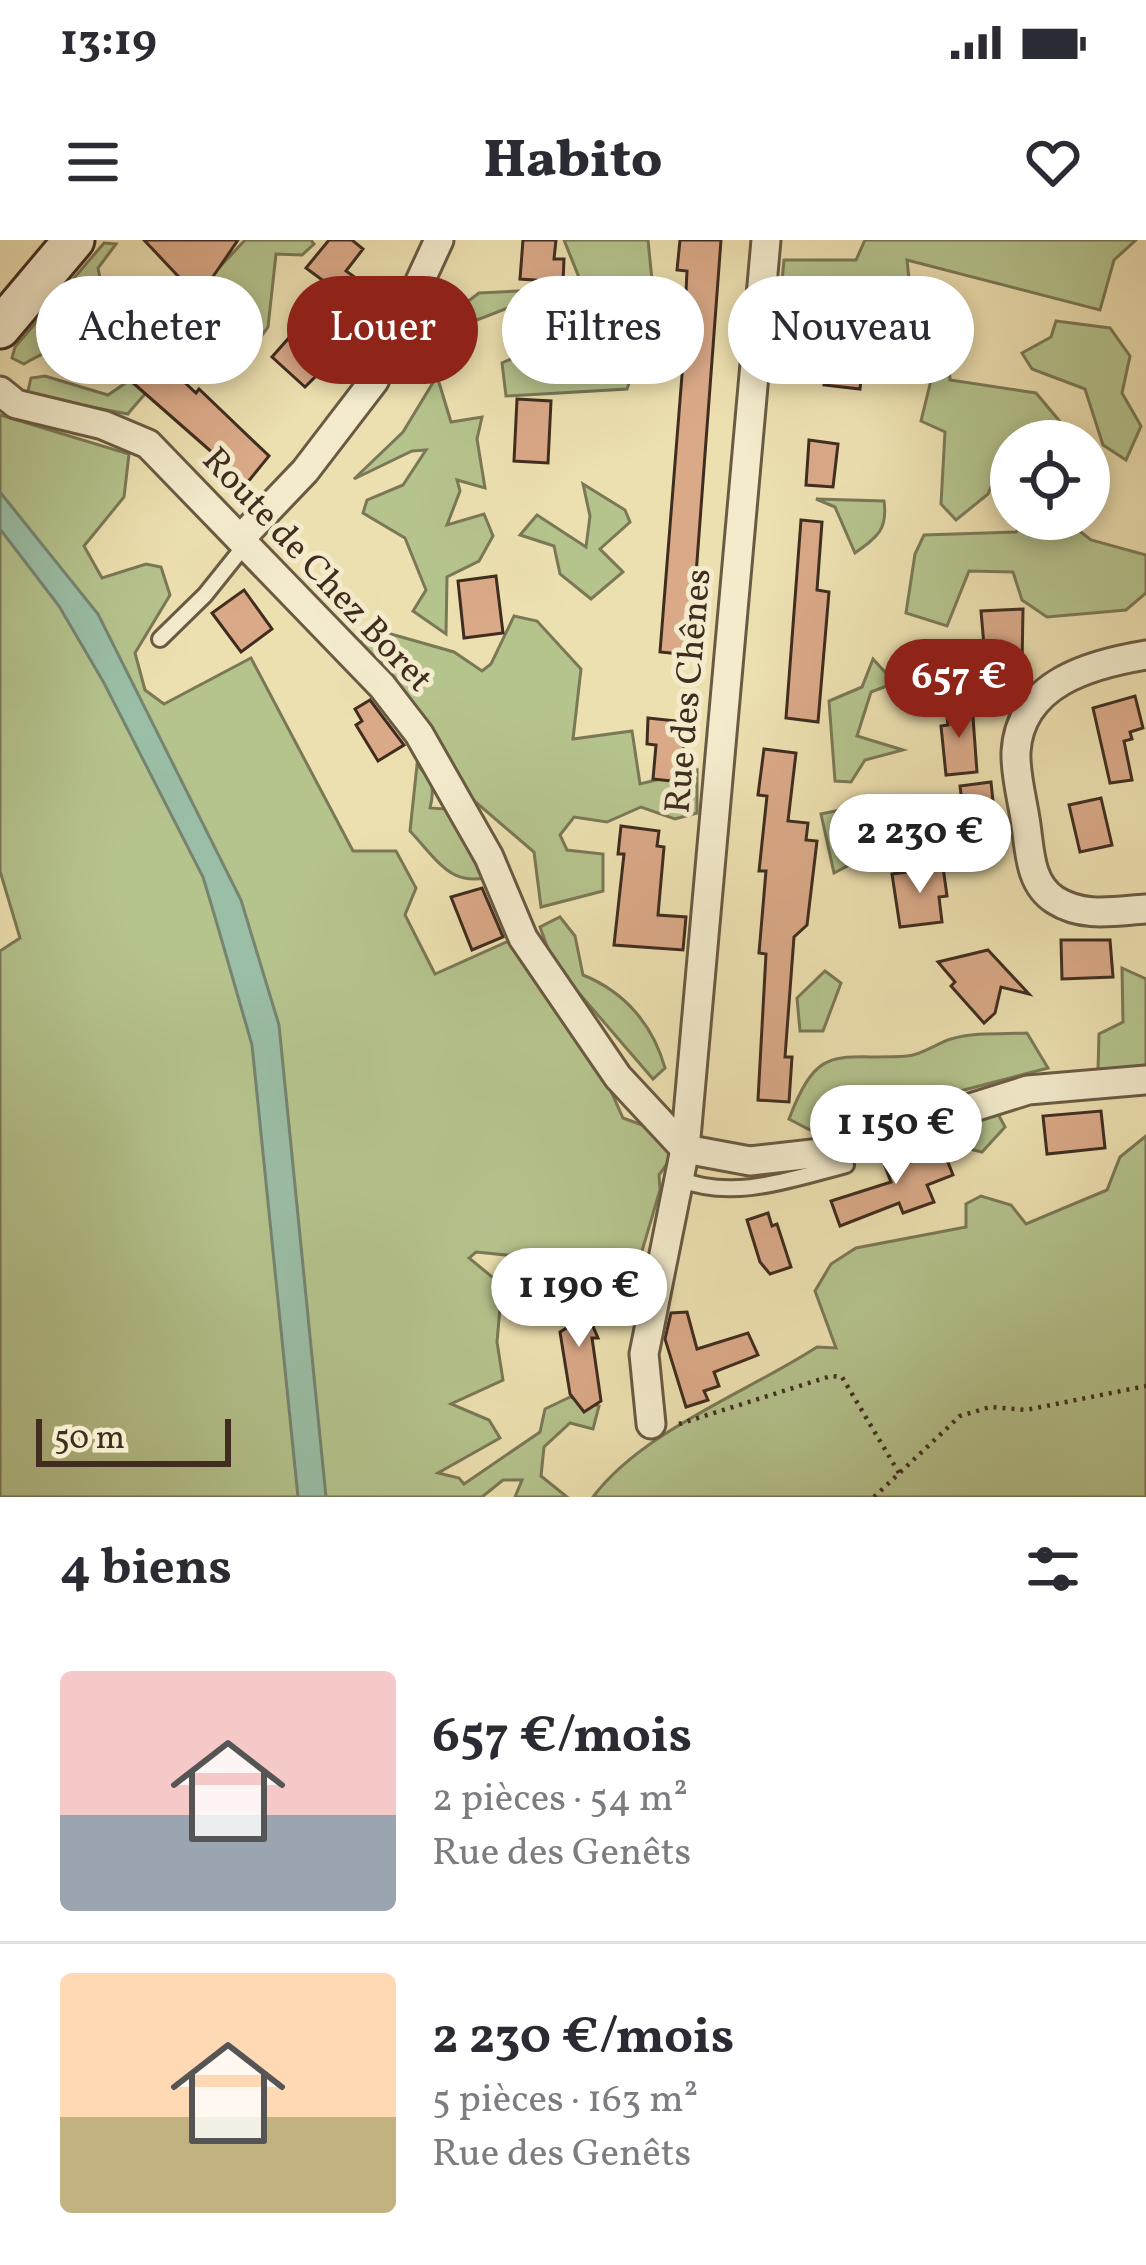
<!DOCTYPE html>
<html lang="fr">
<meta charset="utf-8">
<style>
body{margin:0;font-family:Vollkorn,serif;background:#f2f2f3;color:#2b2b33;height:100vh;display:flex;flex-direction:column;font-size:45px;white-space:nowrap}
*{box-sizing:border-box;margin:0}
p{font-size:39px;color:#7c7c81}
.icon{flex:none;width:66px;height:66px;fill:none;stroke:currentColor;stroke-width:2;stroke-linecap:round;stroke-linejoin:round}
.map{position:relative;height:1257px;overflow:hidden}
.panel{display:flex;flex-direction:column;background:#fff;flex:1}
.panel>*{flex:none}
.guide{position:absolute;left:36px;top:36px;width:1074px;height:108px;display:flex;gap:24px}
.controls{position:absolute;left:990px;top:180px;display:grid;gap:24px}
.controls a{display:grid;place-items:center;width:120px;height:120px;border-radius:50%;background:#fff;box-shadow:0 6px 18px #0003;font-size:60px}
.scale{position:absolute;left:36px;bottom:30px;width:195px;box-sizing:border-box;padding-left:12px;border:6px solid #402d1f;border-top:0;font-size:33px;line-height:42px;white-space:nowrap;color:#402d1f;-webkit-text-stroke:9px #f3ebcc;paint-order:stroke}
.price{position:absolute;translate:-50% -102px;padding:0 27px;border-radius:42px;background:#fff;color:#222;font-size:39px;line-height:78px;filter:drop-shadow(0 3px 6px #0008)}
.price::after{content:'';position:absolute;left:50%;top:72px;width:36px;height:27px;margin-left:-18px;background:inherit;clip-path:polygon(0 0,100% 0,50% 100%)}
.price.on{background:#8f2418;color:#fff}
ul{padding:0;list-style:none}
li{display:flex;align-items:center;gap:36px;height:300px;padding:0 60px}
li+li{border-top:3px solid #e1e1e2}
li span{display:grid;place-items:center;flex:none;width:336px;height:240px;border-radius:12px;color:#555}
li>.icon{margin-inline-start:auto}
span .icon{width:144px;height:144px;fill:#fffc;stroke-width:1}
li b{font-size:51px}
h2{display:flex;justify-content:space-between;align-items:center;height:144px;padding:0 60px;font-size:51px}
.chip{padding:0 42px;border-radius:54px;background:#fff;box-shadow:0 6px 18px #0003;font-size:42px;line-height:108px}
.chip.on{background:#8f2418;color:#fff}
.status{display:flex;justify-content:space-between;align-items:center;height:84px;padding:0 60px;background:#fff;direction:ltr}
.status svg{height:33px;fill:currentColor}
header{display:flex;justify-content:space-between;align-items:center;height:156px;padding:0 60px;background:#fff;font-size:54px;font-weight:800}
.map>svg:first-child{display:block}
.green{fill:#b5c38d;stroke:#7a7856;stroke-width:3}
.water{fill:#9abea6;stroke:#768470;stroke-width:3}
.building{fill:#daa988;stroke:#402d1f;stroke-width:3}
.lines{fill:none;stroke-linecap:round;stroke-linejoin:round}
.service-casing{stroke:#6b5a43;stroke-width:20}
.minor-casing{stroke:#6b5a43;stroke-width:33}
.secondary-casing{stroke:#402d1f;stroke-width:45}
.path{stroke:#402d1f;stroke-width:4.5;stroke-dasharray:3 6;stroke-linecap:butt}
.service{stroke:#f3ebcc;stroke-width:14}
.minor{stroke:#f3ebcc;stroke-width:27}
.secondary{stroke:#f3ebcc;stroke-width:39}
.labels{text-anchor:middle;dominant-baseline:central;stroke-width:10;stroke-linejoin:round;paint-order:stroke}
.street-label{font-size:36px;fill:#402d1f;stroke:#f3ebcc}
</style>
<div class="status"><b>13:19</b><svg viewBox="0 0 49 12"><path d="M0 12V9h3v3zM5 12V6h3v6zM10 12V3h3v9zM15 12V0h3v12zM26 1h20v11H26zM47 4h2v5h-2z"/></svg></div>
<header><svg class="icon" aria-label="menu" viewBox="0 0 24 24"><path d="M4 6h16M4 12h16M4 18h16"/></svg>Habito<svg class="icon" aria-label="heart" viewBox="0 0 24 24"><path d="M12 20l-8-8c-3-5 5-10 8-4 3-6 11-1 8 4z"/></svg></header>
<div class="map">
<svg width="1146" height="1257" viewBox="0 0 1146 1257">
<rect width="100%" height="100%" fill="#ede0b0"/>
<filter id="stains"><feTurbulence type="fractalNoise" baseFrequency=".00167" numOctaves="4"/><feColorMatrix values="0 0 0 0 .2 0 0 0 0 .09 0 0 0 0 .02 0 0 0 .5 -.17"/></filter>
<radialGradient id="worn" r=".72"><stop offset=".6" stop-color="#630" stop-opacity="0"/><stop offset="1" stop-color="#630" stop-opacity=".3"/></radialGradient>
<g class="green">
<path d="M245 0H311L314 4 302 15 276 14 268 87 253 108 222 79C178 83 180 103 160 135 151 149 138 161 128 174L27 155 31 138 45 136 108 155 127 142 146 106Z"/>
<polygon points="564,0 648,0 655,70 627,149 506,156 502,123 564,95 579,73 518,64 446,92 435,86 479,53 556,49 580,40"/>
<polygon points="865,0 1136,0 1114,20 1100,70 907,20 912,68 854,46 817,46 803,127 782,127 775,115 784,20 856,20"/>
<path d="M104 3 116 4 98 28 108 76C78 104 57 104 24 124L12 118 15 107Z"/>
<polygon points="1056,81 1110,88 1130,116 1122,153 1141,186 1126,220 1103,205 1085,149 1032,129 1022,113 1051,97"/>
<polygon points="937,116 949,124 950,140 1036,153 1062,184 1058,201 1011,201 1011,218 1004,216 988,254 956,280 941,264 945,192 921,181"/>
<polygon points="437,136 451,182 482,177 477,199 485,248 457,240 460,251 447,285 484,274 493,296 479,321 447,337 446,394 413,371 426,350 405,298 363,273 367,260 403,245 426,210 412,211 354,239 403,192"/>
<polygon points="0,175 129,214 124,257 84,306 102,338 146,324 161,327 170,355 135,413 145,450 164,464 251,418 353,611 396,611 416,648 405,675 435,734 513,699 585,793 623,878 664,893 672,917 659,935 660,950 637,1028 476,1012 469,1018 502,1045 497,1102 503,1140 451,1164 489,1180 500,1198 438,1233 459,1238 464,1244 540,1192 545,1169 570,1157 599,1166 593,1189 570,1183 544,1207 541,1236 567,1257 515,1257 522,1240 503,1240 482,1257 0,1257 0,711 20,698 0,631"/>
<polygon points="583,244 625,270 630,282 600,309 623,332 591,359 560,334 554,306 520,295 537,275 586,307 590,276"/>
<path d="M816 259 884 261C888 290 877 297 855 313L835 267Z"/>
<polygon points="1024,279 1064,279 1091,300 1146,315 1146,353 1126,370 1047,377 1022,360 1013,332 969,331 947,386 906,373 915,314 924,295 1016,292"/>
<polygon points="514,376 537,381 581,429 573,499 632,491 640,544 697,530 697,573 675,579 641,567 607,582 574,577 560,595 567,610 603,614 603,651 541,667 534,612 465,553 358,408 370,388 454,412 482,431 491,424"/>
<polygon points="873,419 895,443 871,452 857,496 903,510 865,520 851,542 835,541 829,461 862,447"/>
<path d="M417 525C433 539 435 548 430 568L473 571 502 633C453 652 441 624 410 591Z"/>
<polygon points="845,569 856,574 851,624 834,633 821,574"/>
<path d="M560 677 575 696 583 735C625 752 653 785 665 828L653 839 553 723 540 687Z"/>
<polygon points="1122,728 1146,739 1146,825 1098,831 1099,794 1123,782"/>
<polygon points="825,731 841,743 823,791 800,791 797,758"/>
<path d="M1027 793 1048 828 880 872 848 863 812 891 789 879C819 800 837 821 907 816 922 815 937 803 951 799 974 792 1003 794 1027 793Z"/>
<polygon points="998,874 1005,887 982,912 932,900 923,933 903,921 902,901"/>
<path d="M1146 896V1257H593C642 1191 748 1152 817 1107L836 1108 815 1051 831 1024 856 1008 966 987V964L981 956 1011 965 1026 984 1107 950 1120 917Z"/>
</g>
<polygon class="water" points="0,252 98,374 241,660 279,785 326,1257 298,1257 252,805 215,677 203,637 104,443 59,366 0,289"/>
<g class="building">
<polygon points="144,0 238,0 212,38 193,52"/>
<polygon points="329,0 352,0 363,9 346,31 363,43 331,86 341,95 315,123 322,130 305,147 272,117 333,48 306,28"/>
<polygon points="523,0 556,0 554,19 564,19 563,42 520,39"/>
<polygon points="680,0 721,0 690,415 660,412 682,135 687,31 677,30"/>
<polygon points="182,41 195,56 172,82 157,67"/>
<polygon points="841,66 880,70 874,132 862,130 860,149 824,145 826,125 838,126"/>
<polygon points="137,98 196,153 199,149 269,216 247,243 124,135 118,142 93,119 112,99 119,108 124,102 130,106"/>
<polygon points="517,159 551,161 548,223 514,221"/>
<polygon points="809,200 838,204 833,247 806,245"/>
<polygon points="801,280 822,282 817,350 829,352 818,482 786,478"/>
<polygon points="496,336 503,393 464,398 458,341"/>
<polygon points="244,350 272,389 241,412 212,373"/>
<polygon points="1023,369 1022,426 986,429 981,371"/>
<polygon points="1135,456 1143,488 1130,492 1132,499 1124,501 1132,540 1110,543 1093,468"/>
<polygon points="370,460 404,505 378,521 356,485 362,481 355,469"/>
<polygon points="972,464 977,532 946,535 941,486 948,485 946,467"/>
<polygon points="648,478 686,482 681,542 653,539 656,505 647,504"/>
<polygon points="764,509 796,513 788,581 808,583 806,600 817,601 807,685 794,697 785,817 792,817 789,862 758,860 766,714 759,713 766,631 759,631 767,556 758,555"/>
<polygon points="991,542 996,591 966,594 960,546"/>
<polygon points="1101,558 1112,605 1080,612 1069,565"/>
<polygon points="621,586 659,591 657,606 664,607 658,675 686,677 683,710 614,705 624,614 618,614"/>
<polygon points="943,627 947,656 939,657 942,682 900,687 892,634"/>
<polygon points="482,648 503,697 472,710 451,657"/>
<polygon points="1061,700 1110,700 1113,737 1062,739"/>
<polygon points="988,710 1029,754 1001,747 995,773 984,783 951,746 955,742 938,722"/>
<polygon points="1101,871 1105,908 1047,914 1043,876"/>
<polygon points="904,908 910,922 943,910 953,935 927,945 934,962 903,973 899,963 840,986 831,961 891,942 881,916"/>
<polygon points="768,973 772,986 777,984 791,1027 770,1034 760,1022 747,980"/>
<polygon points="574,1043 598,1098 592,1098 601,1161 584,1172 570,1154 560,1092 570,1086 555,1051"/>
<polygon points="687,1072 697,1109 748,1093 758,1115 714,1132 719,1146 704,1151 708,1160 686,1167 665,1099 671,1073"/>
</g>
<g class="lines">
<g class="service-casing">
<g id="service">
<polyline points="160,399 205,355 245,305"/>
<path d="M679 939C734 961 791 939 846 925"/>
</g>
</g>
<g class="minor-casing">
<g id="minor">
<polyline points="0,151 16,164 103,185 148,204 382,446 419,494 489,617 523,698 618,837 685,909 750,921 830,912 1028,850 1146,840"/>
<polyline points="241,298 305,231 374,141 439,0"/>
<path d="M1146 415C1091 424 1020 443 1016 512 1015 535 1023 562 1026 585 1030 613 1030 644 1055 660 1083 678 1115 671 1146 669"/>
<polyline points="651,1184 644,1114 685,909 766,0"/>
</g>
</g>
<g class="secondary-casing">
<polyline id="secondary" points="0,88 74,0"/>
</g>
<g class="path">
<polyline points="679,1184 831,1136 842,1137 899,1233"/>
<polyline points="874,1257 960,1176 990,1167 1026,1170 1146,1146"/>
</g>
<use href="#service" class="service"/>
<use href="#minor" class="minor"/>
<use href="#secondary" class="secondary"/>
</g>
<g class="labels">
<g class="street-label">
<text transform="translate(316 331) rotate(47)">Route de Chez Boret</text>
<text transform="translate(690 451) rotate(-85)">Rue des Chênes</text>
</g>
</g>
<rect width="100%" height="100%" filter="url(#stains)"/>
<rect width="100%" height="100%" fill="url(#worn)"/>
</svg>
<div class="controls">
<a><svg class="icon" aria-label="locate" viewBox="0 0 24 24"><circle cx="12" cy="12" r="6"/><path d="M12 2v4M12 18v4M2 12h4M18 12h4"/></svg></a>
</div>
<div class="scale">50 m</div>
<b class="price on" style="left:959px;top:501px">657 €</b>
<b class="price" style="left:920px;top:656px">2 230 €</b>
<b class="price" style="left:896px;top:947px">1 150 €</b>
<b class="price" style="left:579px;top:1110px">1 190 €</b>
<div class="guide">
<a class="chip">Acheter</a>
<a class="chip on">Louer</a>
<a class="chip">Filtres</a>
<a class="chip">Nouveau</a>
</div>
</div>
<section class="panel">
<h2>4 biens<svg class="icon" aria-label="filters" viewBox="0 0 24 24"><path d="M4 7h16M4 17h16"/><circle cx="9" cy="7" r="2"/><circle cx="15" cy="17" r="2"/></svg></h2>
<ul>
<li><span style="background:linear-gradient(#f6c9c9 60%,#9aa5b1 0)"><svg class="icon" aria-label="home" viewBox="0 0 24 24"><path d="M3 11l9-7 9 7M6 9v11h12V9"/></svg></span><div><b>657 €/mois</b><p>2 pièces · 54 m²</p><p>Rue des Genêts</p></div></li>
<li><span style="background:linear-gradient(#ffd9b3 60%,#c2b280 0)"><svg class="icon" aria-label="home" viewBox="0 0 24 24"><path d="M3 11l9-7 9 7M6 9v11h12V9"/></svg></span><div><b>2 230 €/mois</b><p>5 pièces · 163 m²</p><p>Rue des Genêts</p></div></li>
</ul>
</section>
